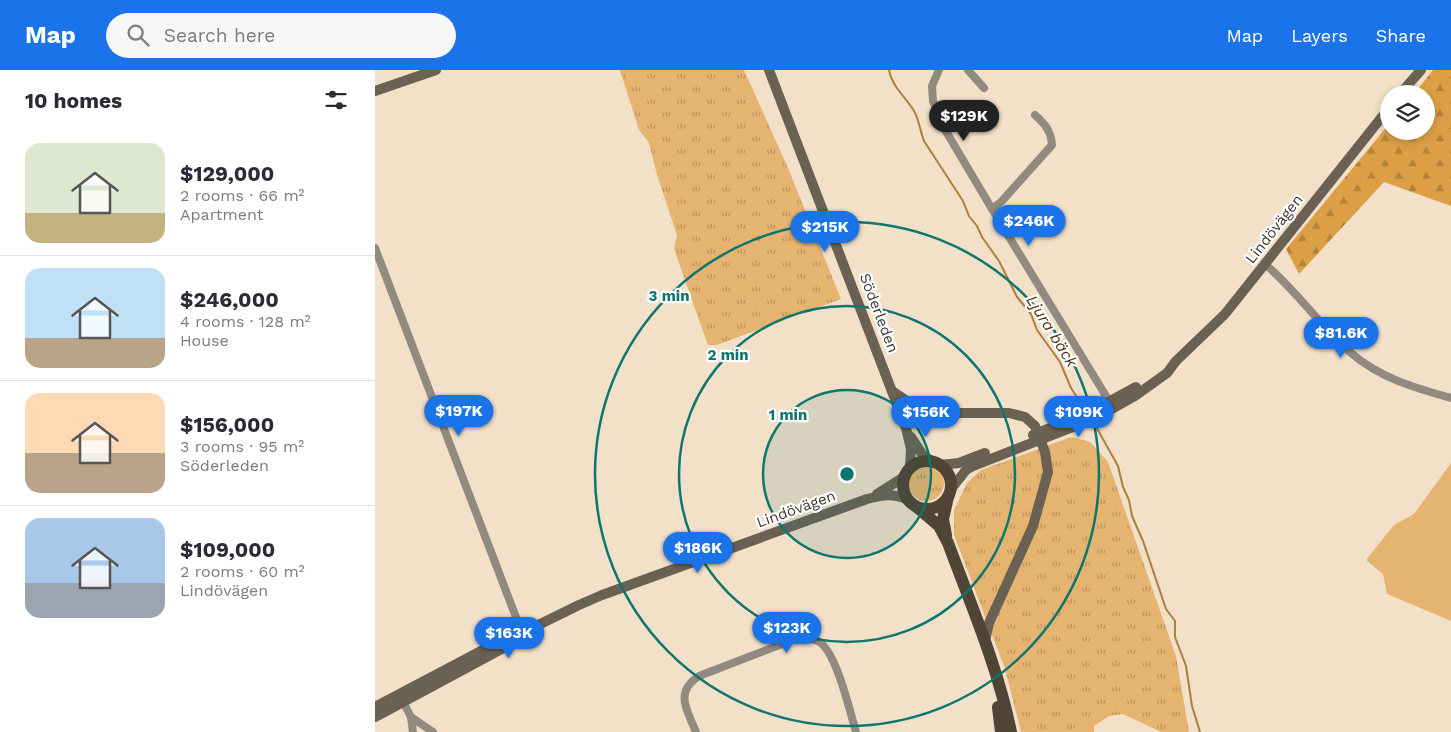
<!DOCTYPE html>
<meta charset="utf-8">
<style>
body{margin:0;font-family:"Work Sans",sans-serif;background:#f7f7f7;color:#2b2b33;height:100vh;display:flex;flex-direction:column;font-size:19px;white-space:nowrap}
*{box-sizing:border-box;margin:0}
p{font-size:16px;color:#7c7c81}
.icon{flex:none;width:28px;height:28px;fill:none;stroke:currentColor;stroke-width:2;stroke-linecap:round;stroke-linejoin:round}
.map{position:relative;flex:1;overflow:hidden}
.panel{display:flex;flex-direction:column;background:#fff;width:375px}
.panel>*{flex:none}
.buttons{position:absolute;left:1005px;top:15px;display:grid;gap:10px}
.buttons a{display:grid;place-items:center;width:55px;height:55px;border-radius:50%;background:#fff;box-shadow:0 2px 8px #0003;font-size:25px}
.price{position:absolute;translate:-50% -42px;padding:0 11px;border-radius:18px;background:#1a73e8;color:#fff;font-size:16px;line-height:32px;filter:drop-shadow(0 1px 2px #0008)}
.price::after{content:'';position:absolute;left:50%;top:30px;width:15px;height:11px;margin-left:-8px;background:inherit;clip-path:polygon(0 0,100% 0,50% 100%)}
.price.selected{background:#222;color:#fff}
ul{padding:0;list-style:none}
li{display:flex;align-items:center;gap:15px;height:125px;padding:0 25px}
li+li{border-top:1px solid #e1e1e2}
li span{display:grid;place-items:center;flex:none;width:140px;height:100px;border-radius:15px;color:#555}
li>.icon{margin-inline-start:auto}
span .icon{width:60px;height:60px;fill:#fffc;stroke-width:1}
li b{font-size:21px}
h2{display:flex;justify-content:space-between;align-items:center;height:60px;padding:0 25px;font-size:21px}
header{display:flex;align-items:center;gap:30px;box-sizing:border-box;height:70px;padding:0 25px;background:#1a73e8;color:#fff}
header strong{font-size:24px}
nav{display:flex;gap:28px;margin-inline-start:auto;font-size:18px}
.search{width:350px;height:45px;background:#f7f7f7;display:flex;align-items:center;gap:12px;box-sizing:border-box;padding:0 18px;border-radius:28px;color:#7c7c81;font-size:19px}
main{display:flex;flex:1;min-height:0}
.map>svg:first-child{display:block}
.grass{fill:url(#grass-tufts)}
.forest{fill:url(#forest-firs)}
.garden{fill:#e6b471}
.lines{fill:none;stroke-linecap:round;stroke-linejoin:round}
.stream{stroke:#ac7f3d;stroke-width:2}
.street{stroke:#928a81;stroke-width:8}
.secondary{stroke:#6b6153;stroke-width:10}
.primary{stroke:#504434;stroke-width:12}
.ring{fill:none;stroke:#0f766e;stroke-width:2.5}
.labels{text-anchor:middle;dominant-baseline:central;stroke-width:4.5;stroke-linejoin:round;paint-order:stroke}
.street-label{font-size:15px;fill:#3f382f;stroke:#fff}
.water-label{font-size:16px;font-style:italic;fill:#4c330d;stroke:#fff}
.centre{fill:#0f766e;stroke:#fff;stroke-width:2.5}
.ring-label{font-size:15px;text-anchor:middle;font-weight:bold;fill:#0f766e;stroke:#fff;stroke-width:4.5;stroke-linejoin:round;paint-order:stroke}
</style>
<header>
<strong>Map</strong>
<div class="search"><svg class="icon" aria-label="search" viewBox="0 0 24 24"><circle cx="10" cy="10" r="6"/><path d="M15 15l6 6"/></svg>Search here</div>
<nav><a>Map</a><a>Layers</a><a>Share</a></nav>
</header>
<main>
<section class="panel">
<h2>10 homes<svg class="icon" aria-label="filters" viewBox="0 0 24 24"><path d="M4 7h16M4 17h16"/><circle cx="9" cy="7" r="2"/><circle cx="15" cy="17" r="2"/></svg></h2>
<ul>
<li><span style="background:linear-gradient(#dfe7d0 70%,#c2b280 0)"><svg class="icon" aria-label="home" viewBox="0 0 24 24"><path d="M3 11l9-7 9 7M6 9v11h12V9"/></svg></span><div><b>$129,000</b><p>2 rooms · 66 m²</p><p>Apartment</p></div></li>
<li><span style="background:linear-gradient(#bfe0f5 70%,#b9a48a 0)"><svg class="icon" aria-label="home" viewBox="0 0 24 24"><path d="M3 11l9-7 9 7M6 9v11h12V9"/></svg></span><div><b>$246,000</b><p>4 rooms · 128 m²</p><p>House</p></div></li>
<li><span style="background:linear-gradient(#ffd9b3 60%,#b9a48a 0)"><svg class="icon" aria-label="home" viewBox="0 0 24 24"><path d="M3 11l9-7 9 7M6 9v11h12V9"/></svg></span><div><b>$156,000</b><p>3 rooms · 95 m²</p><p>Söderleden</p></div></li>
<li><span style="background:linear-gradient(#a9c7e8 65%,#9aa5b1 0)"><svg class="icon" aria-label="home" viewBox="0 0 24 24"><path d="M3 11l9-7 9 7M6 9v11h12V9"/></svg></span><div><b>$109,000</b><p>2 rooms · 60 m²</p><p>Lindövägen</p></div></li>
</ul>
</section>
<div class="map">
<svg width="1076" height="662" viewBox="0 0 1076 662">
<defs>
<pattern id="grass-tufts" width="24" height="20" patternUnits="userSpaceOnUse" patternTransform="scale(1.25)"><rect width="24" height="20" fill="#e6b471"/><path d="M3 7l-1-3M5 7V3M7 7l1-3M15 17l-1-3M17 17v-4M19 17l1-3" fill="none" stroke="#bc935d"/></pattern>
<pattern id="forest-firs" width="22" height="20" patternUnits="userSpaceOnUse" patternTransform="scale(1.25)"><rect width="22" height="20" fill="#dc9f45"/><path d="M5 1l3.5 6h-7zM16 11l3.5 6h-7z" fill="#b4833a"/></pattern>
</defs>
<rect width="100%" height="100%" fill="#f2e0c9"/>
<g class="grass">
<polygon points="245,0 369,0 413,98 466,229 342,275 333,275 299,179 302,165 282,105 274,73 264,60"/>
<polygon points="696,367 715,372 733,392 801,586 814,662 786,662 748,644 734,646 719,656 719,662 646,662 630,599 579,465 579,440 592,413 606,400"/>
<circle cx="551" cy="413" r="18"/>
</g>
<polygon class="forest" points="1058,0 1076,0 1076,136 1009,112 924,204 911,179 1014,54 1014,61 1051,61 1051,24 1039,24"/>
<polygon class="garden" points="1076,393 1076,551 1012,524 1008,504 991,490 1019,455 1039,444"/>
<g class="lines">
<g class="stream">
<path d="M514 0C517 17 530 26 539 41 544 49 545 61 549 71L588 131 594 146 602 156 607 167 624 191 642 227 656 244 662 260 685 292 696 318 711 341"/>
<polyline points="719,353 743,396 748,417 754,430 757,446 768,471 791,539 800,551 800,567 811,596 817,636 825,662"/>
</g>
<g class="street">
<polyline points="564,0 557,16 558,31 569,58 617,139"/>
<polyline points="593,0 609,18"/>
<path d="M660 45C670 54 676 61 677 75L627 131 617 139 734 331"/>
<polyline points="0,178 147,563"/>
<path d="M891 195C922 221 945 256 976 283 1005 308 1040 318 1076 328"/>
<polyline points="26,628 36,647 38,662"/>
<polyline points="36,647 58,662"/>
<path d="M321 662C312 640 299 622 324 606L420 569C428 568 435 568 443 571 461 580 475 642 481 662"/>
</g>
<g class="secondary">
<polyline points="394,0 531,358 536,379 535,397"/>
<polyline points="0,21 61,0"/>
<polyline points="1025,24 1046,0"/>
<polyline points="517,321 536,334 555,340 570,343 634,343 650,347 660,356 670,382 673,402 658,456 614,553 610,571"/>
<polyline points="658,365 717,341 761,317"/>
<polyline points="536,367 547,384 556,391"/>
<polyline points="565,395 584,393 610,383"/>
<polyline points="576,419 591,400 598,396 721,348 760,326 792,303 801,291 850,244 1014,38"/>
<polyline points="502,424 529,407"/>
<polyline points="0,637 108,580 130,570"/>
<path d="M0 647 132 576 138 568 147 563 204 535 227 525 492 429C507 425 519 423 533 430"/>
</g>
<g class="primary">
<circle cx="552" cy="415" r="24"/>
<path d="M543 438 564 456 573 473C596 535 623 597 636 662"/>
<polyline points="571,465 568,449 573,427"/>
<polyline points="623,637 626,662"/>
</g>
</g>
<circle cx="472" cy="404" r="84" fill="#0f766e" fill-opacity=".12"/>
<g class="ring">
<circle cx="472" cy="404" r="84"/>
<circle cx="472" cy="404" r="168"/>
<circle cx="472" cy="404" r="252"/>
</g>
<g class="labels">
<g class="street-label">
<text transform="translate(899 159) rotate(-52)">Lindövägen</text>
<text transform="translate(504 243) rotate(69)">Söderleden</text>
<text transform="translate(421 439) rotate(-20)">Lindövägen</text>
</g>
<g class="water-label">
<text transform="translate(677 261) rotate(58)">Ljura bäck</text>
</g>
</g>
<circle cx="472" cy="404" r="8" class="centre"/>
<g class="ring-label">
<text x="294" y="231">3 min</text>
<text x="353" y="290">2 min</text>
<text x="413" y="350">1 min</text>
</g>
</svg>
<div class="buttons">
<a><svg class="icon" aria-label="layers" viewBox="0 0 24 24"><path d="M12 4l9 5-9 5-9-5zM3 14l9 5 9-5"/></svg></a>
</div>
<b class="price selected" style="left:589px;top:72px">$129K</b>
<b class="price" style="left:654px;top:177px">$246K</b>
<b class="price" style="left:450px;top:183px">$215K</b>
<b class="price" style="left:966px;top:289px">$81.6K</b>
<b class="price" style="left:84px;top:367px">$197K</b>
<b class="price" style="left:551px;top:368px">$156K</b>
<b class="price" style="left:704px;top:368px">$109K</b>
<b class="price" style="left:323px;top:504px">$186K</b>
<b class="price" style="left:412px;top:584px">$123K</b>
<b class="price" style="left:134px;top:589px">$163K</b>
</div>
</main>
